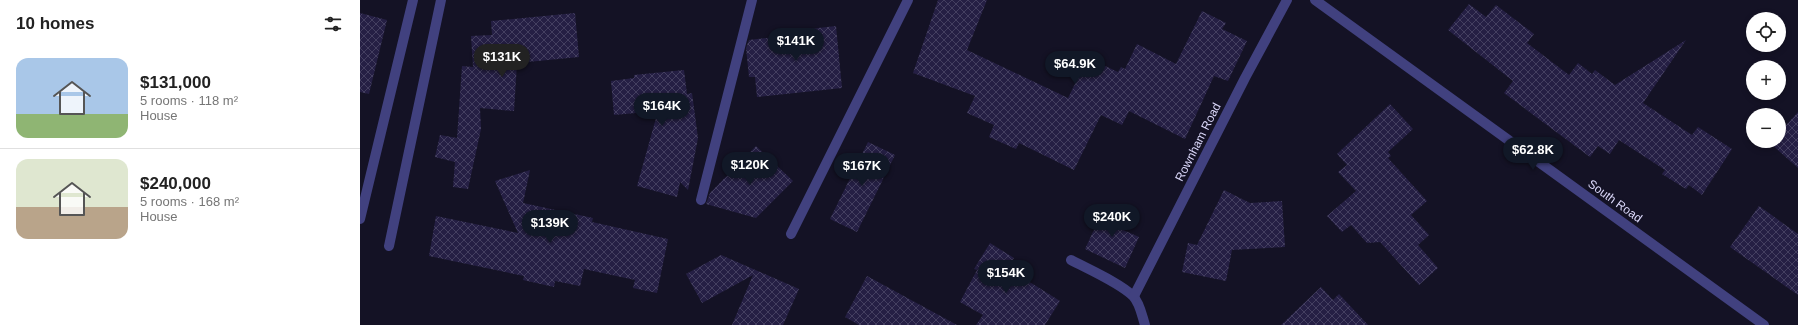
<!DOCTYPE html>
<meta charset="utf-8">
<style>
body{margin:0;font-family:Arial,sans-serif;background:#f6f6f6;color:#222;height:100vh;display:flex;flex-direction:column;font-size:15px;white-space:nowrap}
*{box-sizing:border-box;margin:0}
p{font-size:13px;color:#767676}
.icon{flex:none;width:22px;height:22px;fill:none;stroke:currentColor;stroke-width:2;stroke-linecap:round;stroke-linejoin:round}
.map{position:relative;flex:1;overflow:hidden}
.details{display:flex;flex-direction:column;background:#fff;width:360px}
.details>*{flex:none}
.controls{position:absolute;left:1386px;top:12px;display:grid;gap:8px}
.controls a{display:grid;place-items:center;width:40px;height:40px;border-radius:50%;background:#fff;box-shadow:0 2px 6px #0003;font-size:20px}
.price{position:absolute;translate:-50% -34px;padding:0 9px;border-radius:14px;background:#111827;color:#fff;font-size:13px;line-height:26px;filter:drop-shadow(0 1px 2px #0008)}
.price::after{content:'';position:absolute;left:50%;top:24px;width:12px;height:9px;margin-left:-6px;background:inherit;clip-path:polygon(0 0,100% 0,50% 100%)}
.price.on{background:#222;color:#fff}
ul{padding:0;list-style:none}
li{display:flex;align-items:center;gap:12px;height:100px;padding:0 16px}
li+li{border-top:1px solid #e0e0e0}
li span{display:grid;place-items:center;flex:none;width:112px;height:80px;border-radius:12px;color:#555}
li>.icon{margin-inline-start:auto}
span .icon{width:48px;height:48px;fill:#fffc;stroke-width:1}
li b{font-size:17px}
h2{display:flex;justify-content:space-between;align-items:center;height:48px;padding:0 16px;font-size:17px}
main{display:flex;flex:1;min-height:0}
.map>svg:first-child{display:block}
.building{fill:url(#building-cross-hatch)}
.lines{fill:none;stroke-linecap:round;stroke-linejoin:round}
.service{stroke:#41417f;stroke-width:10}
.minor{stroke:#41417f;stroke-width:10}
.labels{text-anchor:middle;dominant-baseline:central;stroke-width:3.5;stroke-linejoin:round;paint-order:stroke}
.street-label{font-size:12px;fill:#dcd9fb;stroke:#141225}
</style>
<main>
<section class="details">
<h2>10 homes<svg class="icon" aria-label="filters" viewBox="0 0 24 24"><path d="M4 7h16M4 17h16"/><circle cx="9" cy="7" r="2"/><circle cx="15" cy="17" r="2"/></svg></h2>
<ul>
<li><span style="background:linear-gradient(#a9c7e8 70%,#8fb573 0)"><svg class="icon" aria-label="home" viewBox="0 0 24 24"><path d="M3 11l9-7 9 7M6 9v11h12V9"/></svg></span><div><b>$131,000</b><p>5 rooms · 118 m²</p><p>House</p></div></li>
<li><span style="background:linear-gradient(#dfe7d0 60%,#b9a48a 0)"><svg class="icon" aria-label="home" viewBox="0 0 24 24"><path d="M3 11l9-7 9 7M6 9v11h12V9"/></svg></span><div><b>$240,000</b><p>5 rooms · 168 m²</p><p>House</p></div></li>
</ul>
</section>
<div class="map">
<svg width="1438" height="325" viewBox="0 0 1438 325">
<defs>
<pattern id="building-cross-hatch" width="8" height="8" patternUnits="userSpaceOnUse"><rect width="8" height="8" fill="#251f44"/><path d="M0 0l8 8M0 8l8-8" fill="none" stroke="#443f60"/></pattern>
</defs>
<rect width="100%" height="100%" fill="#141225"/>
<g class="building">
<polygon points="578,0 627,0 607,50 708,98 728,58 758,72 761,67 765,69 777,44 816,64 842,11 866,23 862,29 887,41 868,81 854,76 825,139 769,111 762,125 741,115 714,170 659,143 656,149 629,137 634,125 607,113 615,96 553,73"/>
<polygon points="1109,4 1126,17 1136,5 1174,34 1167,43 1209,75 1218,63 1232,74 1235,70 1255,85 1326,40 1283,103 1332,135 1338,127 1372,149 1342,195 1329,185 1326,189 1302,174 1305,170 1259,140 1250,154 1238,146 1230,157 1144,93 1153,81 1088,30"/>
<polygon points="0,13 27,20 9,94 0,92"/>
<polygon points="215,13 219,57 157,63 154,111 120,108 121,129 108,189 93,187 95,162 75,157 80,135 97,138 102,66 113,67 111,36 132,35 131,21"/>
<polygon points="476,26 482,88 397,97 395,77 389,77 386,48 389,40 433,35 432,31"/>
<polygon points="324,70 327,94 332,93 338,138 328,190 320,182 317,197 277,186 298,111 254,115 251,81 274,78 274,75"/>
<polygon points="1030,104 1053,129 1028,152 1031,156 1028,158 1067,201 1051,215 1069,235 1058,245 1078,268 1059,285 1020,242 1007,243 991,225 982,232 967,216 996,191 978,172 987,165 977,154"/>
<polygon points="1438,112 1438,168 1410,143 1412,141 1419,141 1419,133"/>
<polygon points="508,142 535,155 497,232 470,219"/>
<polygon points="396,146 433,181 396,218 346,204 350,193"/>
<polygon points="170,170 163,203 233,218 232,222 308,239 297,293 273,288 275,280 224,269 220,286 195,281 194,287 163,280 164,276 69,256 76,216 158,233 135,181"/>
<polygon points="864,190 890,203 922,201 925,247 872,250 866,281 822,272 828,243 837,245"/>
<polygon points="746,204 768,214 761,229 779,237 765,268 725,249"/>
<polygon points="1399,206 1438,234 1438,295 1370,247"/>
<polygon points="630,243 654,258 647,268 700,301 685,325 616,325 623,315 600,302 617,270 614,269"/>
<polygon points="361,255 439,289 423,325 372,325 393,275 342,303 326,274"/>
<polygon points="507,276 597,325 499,325 485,317"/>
<polygon points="961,287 973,300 979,294 1008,325 921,325"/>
</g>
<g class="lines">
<g class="service">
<polyline points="341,200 392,0"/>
<polyline points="0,219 53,0"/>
<polyline points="431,234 548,0"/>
<polyline points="29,246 81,0"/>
<path d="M711 260C728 269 760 283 773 296 780 303 782 316 785 325"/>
<polyline points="774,296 885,78 927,0"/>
</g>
<polyline class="minor" points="955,0 1404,325"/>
</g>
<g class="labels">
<g class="street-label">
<text transform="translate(838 142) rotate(-63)">Rownham Road</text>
<text transform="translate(1255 201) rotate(36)">South Road</text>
</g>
</g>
</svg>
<div class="controls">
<a><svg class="icon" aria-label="locate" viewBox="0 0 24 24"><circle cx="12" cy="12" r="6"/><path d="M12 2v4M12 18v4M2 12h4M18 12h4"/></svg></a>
<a>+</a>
<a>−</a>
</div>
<b class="price" style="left:436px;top:62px">$141K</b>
<b class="price on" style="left:142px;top:78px">$131K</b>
<b class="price" style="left:715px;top:85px">$64.9K</b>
<b class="price" style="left:302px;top:127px">$164K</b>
<b class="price" style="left:1173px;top:171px">$62.8K</b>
<b class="price" style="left:390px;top:186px">$120K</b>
<b class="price" style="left:502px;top:187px">$167K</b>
<b class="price" style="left:752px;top:238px">$240K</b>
<b class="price" style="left:190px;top:244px">$139K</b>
<b class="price" style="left:646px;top:294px">$154K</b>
</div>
</main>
